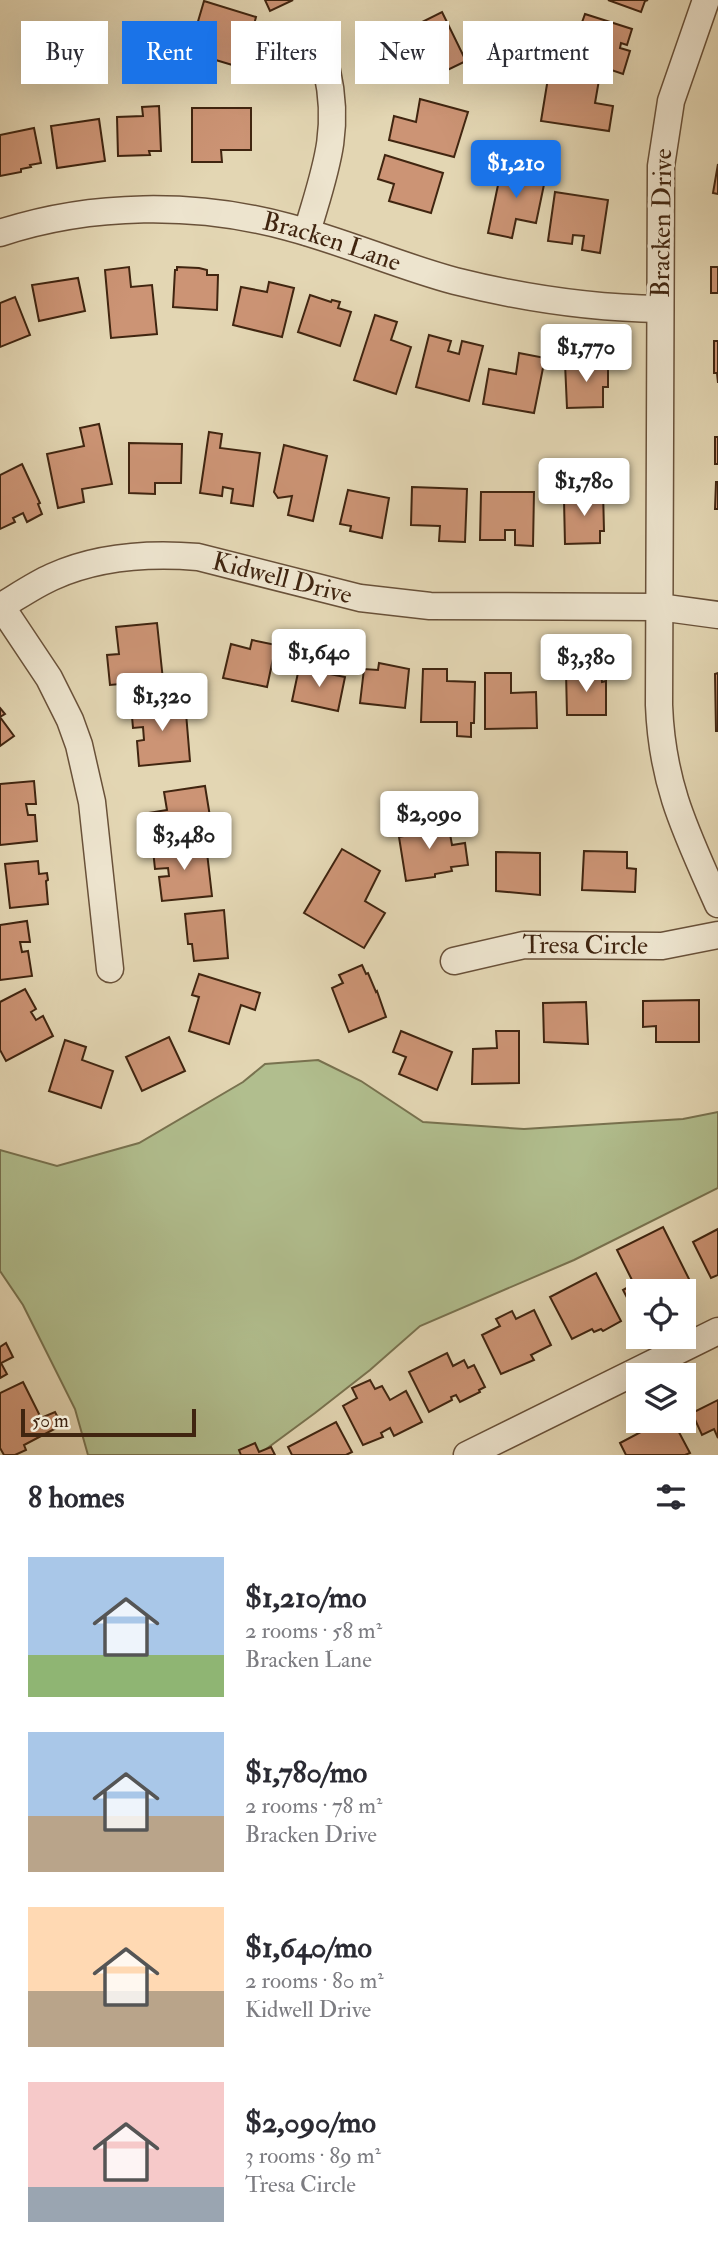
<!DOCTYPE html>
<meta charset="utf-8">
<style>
body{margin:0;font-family:"IM FELL Double Pica",serif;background:#f2f2f3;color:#2b2b33;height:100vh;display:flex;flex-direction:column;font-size:26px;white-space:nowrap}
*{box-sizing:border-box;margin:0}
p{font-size:23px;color:#7c7c81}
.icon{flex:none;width:38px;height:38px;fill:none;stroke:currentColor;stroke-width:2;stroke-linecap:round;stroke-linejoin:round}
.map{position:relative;height:1455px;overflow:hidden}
.sheet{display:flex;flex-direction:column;background:#fff;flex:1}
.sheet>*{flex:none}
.hud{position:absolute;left:21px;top:21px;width:677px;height:63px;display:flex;gap:14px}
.buttons{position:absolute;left:626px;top:1279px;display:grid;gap:14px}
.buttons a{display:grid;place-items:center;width:70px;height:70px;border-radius:0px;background:#fff;box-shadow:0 7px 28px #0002;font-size:35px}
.scale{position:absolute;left:21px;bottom:18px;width:175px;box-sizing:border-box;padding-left:7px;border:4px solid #402510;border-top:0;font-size:19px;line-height:24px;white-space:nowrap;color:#402510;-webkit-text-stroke:5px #ede4ce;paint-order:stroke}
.price{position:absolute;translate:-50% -60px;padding:0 16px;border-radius:7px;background:#fff;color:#222;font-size:23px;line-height:46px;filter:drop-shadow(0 2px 4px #0008)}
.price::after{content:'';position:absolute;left:50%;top:42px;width:21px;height:16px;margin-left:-10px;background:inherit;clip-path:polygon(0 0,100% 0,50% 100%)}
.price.selected{background:#1a73e8;color:#fff}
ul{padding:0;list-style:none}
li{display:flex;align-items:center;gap:21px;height:175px;padding:0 28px}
li span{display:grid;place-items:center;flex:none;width:196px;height:140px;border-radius:0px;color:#555}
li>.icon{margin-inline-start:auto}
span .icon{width:84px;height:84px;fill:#fffc;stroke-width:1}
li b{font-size:30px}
h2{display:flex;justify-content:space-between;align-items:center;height:84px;padding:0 28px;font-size:30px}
.pill{padding:0 24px;border-radius:0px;background:#fff;box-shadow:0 7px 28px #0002;font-size:24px;line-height:63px}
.pill.selected{background:#1a73e8;color:#fff}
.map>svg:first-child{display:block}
.green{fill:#b1be8e;stroke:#78724f;stroke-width:2}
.building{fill:#cc9475;stroke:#402510;stroke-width:2}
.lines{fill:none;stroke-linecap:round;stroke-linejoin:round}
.minor-casing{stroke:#695139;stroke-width:29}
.minor{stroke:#ede4ce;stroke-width:26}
.labels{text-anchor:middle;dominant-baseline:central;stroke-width:7;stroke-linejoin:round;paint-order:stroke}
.street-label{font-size:26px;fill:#402510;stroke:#ede4ce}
</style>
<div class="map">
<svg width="718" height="1455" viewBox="0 0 718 1455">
<rect width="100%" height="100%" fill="#e3d6b3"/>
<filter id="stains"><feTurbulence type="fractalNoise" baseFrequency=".00286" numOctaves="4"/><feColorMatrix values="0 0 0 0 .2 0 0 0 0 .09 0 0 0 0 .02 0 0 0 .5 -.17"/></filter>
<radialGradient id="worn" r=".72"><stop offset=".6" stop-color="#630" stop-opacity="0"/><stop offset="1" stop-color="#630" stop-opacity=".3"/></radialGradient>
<polygon class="green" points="318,1060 361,1081 423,1122 524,1129 683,1119 718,1112 718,1188 574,1260 420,1326 370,1370 315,1413 258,1455 88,1455 75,1409 23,1305 0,1271 0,1150 57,1166 139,1143 243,1082 265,1064"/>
<g class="building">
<polygon points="265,0 293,0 270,11"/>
<polygon points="608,0 648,0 645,1 641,12"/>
<polygon points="204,1 256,17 251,36 237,31 234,42 245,45 239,67 189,52"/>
<polygon points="442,12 466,61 429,79 415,53 407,57 396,35"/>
<polygon points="585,14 632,29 627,45 621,43 620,48 630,51 623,74 570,56"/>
<polygon points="549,72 599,80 595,103 613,106 609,131 541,121"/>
<polygon points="420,99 468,112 454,157 389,140 394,116 416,122"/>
<polygon points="159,106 161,151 149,151 150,155 118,156 117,117 143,116 142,107"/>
<polygon points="192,108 251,108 251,150 221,150 222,162 192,162"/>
<polygon points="99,119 105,161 57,168 51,126"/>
<polygon points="34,128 41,163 30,165 31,167 21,169 21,172 0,176 0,135"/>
<polygon points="385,155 443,173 431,213 389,201 394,184 378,179"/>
<polygon points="718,164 718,194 713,193"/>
<polygon points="502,166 546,175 536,223 516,219 512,238 488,233"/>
<polygon points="555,192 608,200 600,253 582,250 584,236 573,235 572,244 548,241"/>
<polygon points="129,267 131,287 152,285 157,334 111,338 105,270"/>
<polygon points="177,267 199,268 207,270 207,275 218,275 217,310 173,307 175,270 177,270"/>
<rect x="711" y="267" width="7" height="26"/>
<polygon points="78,278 85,311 39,321 32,285"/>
<polygon points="269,282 294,288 282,337 233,325 241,287 267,292"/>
<polygon points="310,295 331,302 332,300 340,302 338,308 351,312 340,346 298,332"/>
<polygon points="15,297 30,335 0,347 0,303"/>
<polygon points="375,315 397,322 391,340 411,347 396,394 354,380"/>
<polygon points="429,335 451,341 448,351 459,354 462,341 483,346 469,401 416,387"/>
<polygon points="714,341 718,341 718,383 717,373 714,373"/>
<polygon points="519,353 545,358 534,413 483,404 489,369 516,374"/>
<polygon points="608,362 608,387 603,387 603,407 567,408 565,363"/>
<polygon points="99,424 112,484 82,489 84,502 58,508 47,454 84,446 80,428"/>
<polygon points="209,432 222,434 220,448 260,453 253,506 231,503 233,489 223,487 222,496 200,493"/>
<rect x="715" y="437" width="3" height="27"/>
<polygon points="129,443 182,444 181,483 155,483 155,494 129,493"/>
<polygon points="284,445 327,456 313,521 288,515 292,496 278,498 274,492"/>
<polygon points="22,464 40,503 38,504 42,514 27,522 23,513 13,518 15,522 0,529 0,475"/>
<polygon points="716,482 718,482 718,509 715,509"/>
<polygon points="412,487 467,489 465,542 439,541 440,526 411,525"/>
<polygon points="348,490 389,498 382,538 350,531 351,526 340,524"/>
<polygon points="603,490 604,531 600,531 600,543 565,544 564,500 576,500 576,491"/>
<polygon points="481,492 534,492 533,546 515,545 515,530 505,530 505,540 480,540"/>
<polygon points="157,623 163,680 110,685 107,655 119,654 116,627"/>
<polygon points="252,640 276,645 267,687 223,678 231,644 250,649"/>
<polygon points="379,663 409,669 405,708 360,703 364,669 378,670"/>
<polygon points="299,668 345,677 338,711 292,701"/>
<polygon points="423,669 447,669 447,681 475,682 474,723 471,723 471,737 457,736 457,722 421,722"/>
<polygon points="566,672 601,672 602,682 606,681 606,715 567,715"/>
<polygon points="485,673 511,673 511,693 536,692 537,728 485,729"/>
<polygon points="718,673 718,731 716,731 715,674"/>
<polygon points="185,701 190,761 139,766 137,741 144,740 143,727 133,728 131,705"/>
<polygon points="0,708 5,714 0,717 14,736 0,746"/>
<polygon points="34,781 36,804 26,804 28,815 35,815 37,841 0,845 0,784"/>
<polygon points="205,786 212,829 152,838 148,813 167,810 164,792"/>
<polygon points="425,815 427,831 449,828 452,845 465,843 468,865 451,867 452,871 435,874 435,877 406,881 399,837 409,835 406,817"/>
<polygon points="206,844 212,896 162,901 159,877 169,876 168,868 155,869 153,850"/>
<polygon points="342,849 380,871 365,901 385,913 364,948 304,913"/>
<polygon points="584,851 627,852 627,868 636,869 635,892 582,890"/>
<polygon points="496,852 540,853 540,895 496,891"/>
<polygon points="38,861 39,874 47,873 48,880 46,881 48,904 10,908 5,864"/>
<polygon points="224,910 228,958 194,961 192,944 188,944 185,914"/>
<polygon points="27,921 30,942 20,942 22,952 28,951 32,976 0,980 0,925"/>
<polygon points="362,965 366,974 368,973 376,992 377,991 386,1017 349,1032 332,988 343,983 339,975"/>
<polygon points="199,974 260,993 255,1010 241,1005 229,1044 189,1031 199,997 192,995"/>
<polygon points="25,989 36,1009 31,1012 36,1020 43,1016 53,1036 6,1061 0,1050 0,1002"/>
<polygon points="699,1000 699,1042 656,1042 656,1026 643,1027 643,1001"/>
<polygon points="586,1002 588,1044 544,1042 543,1003"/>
<polygon points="401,1031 452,1052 437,1090 399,1074 406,1057 393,1052"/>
<polygon points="496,1031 519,1031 519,1083 472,1084 473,1049 497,1048"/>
<polygon points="169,1037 185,1071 142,1091 126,1057"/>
<polygon points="65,1040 86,1047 82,1060 113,1071 101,1108 49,1091"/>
<polygon points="663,1227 692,1285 679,1292 673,1291 671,1287 668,1289 669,1292 639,1292 639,1308 634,1311 623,1290 634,1284 617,1250"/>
<polygon points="718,1229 718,1275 711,1278 693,1242"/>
<polygon points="596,1273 621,1321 603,1331 601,1329 594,1332 592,1329 572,1339 550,1297"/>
<polygon points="534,1310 551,1345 531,1355 534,1360 501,1374 482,1335 500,1326 496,1319 512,1311 516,1319"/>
<polygon points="6,1343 13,1357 1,1363 7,1374 0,1378 0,1347"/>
<polygon points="447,1353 453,1366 464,1360 468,1368 474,1365 485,1387 479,1390 480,1392 460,1402 456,1395 451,1397 452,1400 429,1412 409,1372"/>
<polygon points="370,1380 375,1389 382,1386 390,1400 406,1391 422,1422 394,1436 390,1428 381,1433 383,1437 363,1445 343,1406 357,1398 352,1388"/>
<polygon points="23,1382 41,1418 55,1412 62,1425 24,1445 26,1450 15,1455 4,1455 0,1448 0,1393"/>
<polygon points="718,1400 718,1438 714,1429 702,1435 692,1413"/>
<polygon points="668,1421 673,1421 690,1453 685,1455 626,1455 620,1443 652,1426 653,1428"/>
<polygon points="336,1422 352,1452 346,1455 292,1455 288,1447"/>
<polygon points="255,1443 259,1452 271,1447 275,1455 241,1455 239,1450"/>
</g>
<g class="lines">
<g class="minor-casing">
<g id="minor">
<path d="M706 0 671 101 661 166 659 705C662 785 686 832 718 904"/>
<path d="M307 232C324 173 341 133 327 71"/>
<path id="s1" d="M0 233C91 203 196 202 288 227 345 242 399 266 455 281 523 298 590 308 660 309"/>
<polyline points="1,606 49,678 70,720 79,745 92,802 110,969"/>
<path id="s2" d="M0 607C17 597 34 585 52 577 98 556 149 553 198 557L360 598 430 606 659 607 718 615"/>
<path id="s3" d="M454 961 524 945 662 946 718 935"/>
<polyline points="467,1455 718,1331"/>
</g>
</g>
<use href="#minor" class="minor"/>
</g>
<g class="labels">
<g class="street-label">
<text transform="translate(662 223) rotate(-89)">Bracken Drive</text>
<text stroke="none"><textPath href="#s1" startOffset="338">Bracken Lane</textPath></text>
<text stroke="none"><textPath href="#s2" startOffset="296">Kidwell Drive</textPath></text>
<text stroke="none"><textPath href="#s3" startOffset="133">Tresa Circle</textPath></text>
</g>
</g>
<rect width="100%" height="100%" filter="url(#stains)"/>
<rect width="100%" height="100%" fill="url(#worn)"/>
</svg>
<div class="buttons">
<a><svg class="icon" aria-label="locate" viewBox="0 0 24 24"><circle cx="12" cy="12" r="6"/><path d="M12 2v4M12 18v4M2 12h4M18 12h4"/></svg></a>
<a><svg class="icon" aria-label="layers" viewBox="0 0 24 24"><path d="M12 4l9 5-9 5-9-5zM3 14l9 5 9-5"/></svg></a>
</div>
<div class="scale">50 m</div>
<b class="price selected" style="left:516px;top:200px">$1,210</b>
<b class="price" style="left:586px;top:384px">$1,770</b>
<b class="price" style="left:584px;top:518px">$1,780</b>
<b class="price" style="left:319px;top:689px">$1,640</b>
<b class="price" style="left:586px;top:694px">$3,380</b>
<b class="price" style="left:162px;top:733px">$1,320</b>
<b class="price" style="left:429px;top:851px">$2,090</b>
<b class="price" style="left:184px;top:872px">$3,480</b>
<div class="hud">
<a class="pill">Buy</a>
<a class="pill selected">Rent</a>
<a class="pill">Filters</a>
<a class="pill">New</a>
<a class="pill">Apartment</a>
</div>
</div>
<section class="sheet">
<h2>8 homes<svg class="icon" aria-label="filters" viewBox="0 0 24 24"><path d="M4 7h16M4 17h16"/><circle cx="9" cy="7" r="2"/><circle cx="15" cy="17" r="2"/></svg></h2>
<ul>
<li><span style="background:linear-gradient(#a9c7e8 70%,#8fb573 0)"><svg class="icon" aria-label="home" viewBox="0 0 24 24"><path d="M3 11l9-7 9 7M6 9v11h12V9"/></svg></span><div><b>$1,210/mo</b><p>2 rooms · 58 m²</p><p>Bracken Lane</p></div></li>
<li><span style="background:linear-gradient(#a9c7e8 60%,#b9a48a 0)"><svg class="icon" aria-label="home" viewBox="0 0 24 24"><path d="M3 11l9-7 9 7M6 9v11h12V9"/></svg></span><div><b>$1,780/mo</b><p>2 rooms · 78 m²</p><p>Bracken Drive</p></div></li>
<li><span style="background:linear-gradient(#ffd9b3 60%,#b9a48a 0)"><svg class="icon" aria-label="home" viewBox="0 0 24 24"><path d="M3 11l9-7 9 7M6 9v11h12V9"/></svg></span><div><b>$1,640/mo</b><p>2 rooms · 80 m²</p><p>Kidwell Drive</p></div></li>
<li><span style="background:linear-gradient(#f6c9c9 75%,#9aa5b1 0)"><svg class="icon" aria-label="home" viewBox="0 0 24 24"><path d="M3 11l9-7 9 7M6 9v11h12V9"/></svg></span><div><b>$2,090/mo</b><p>3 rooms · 89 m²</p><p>Tresa Circle</p></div></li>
</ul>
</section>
